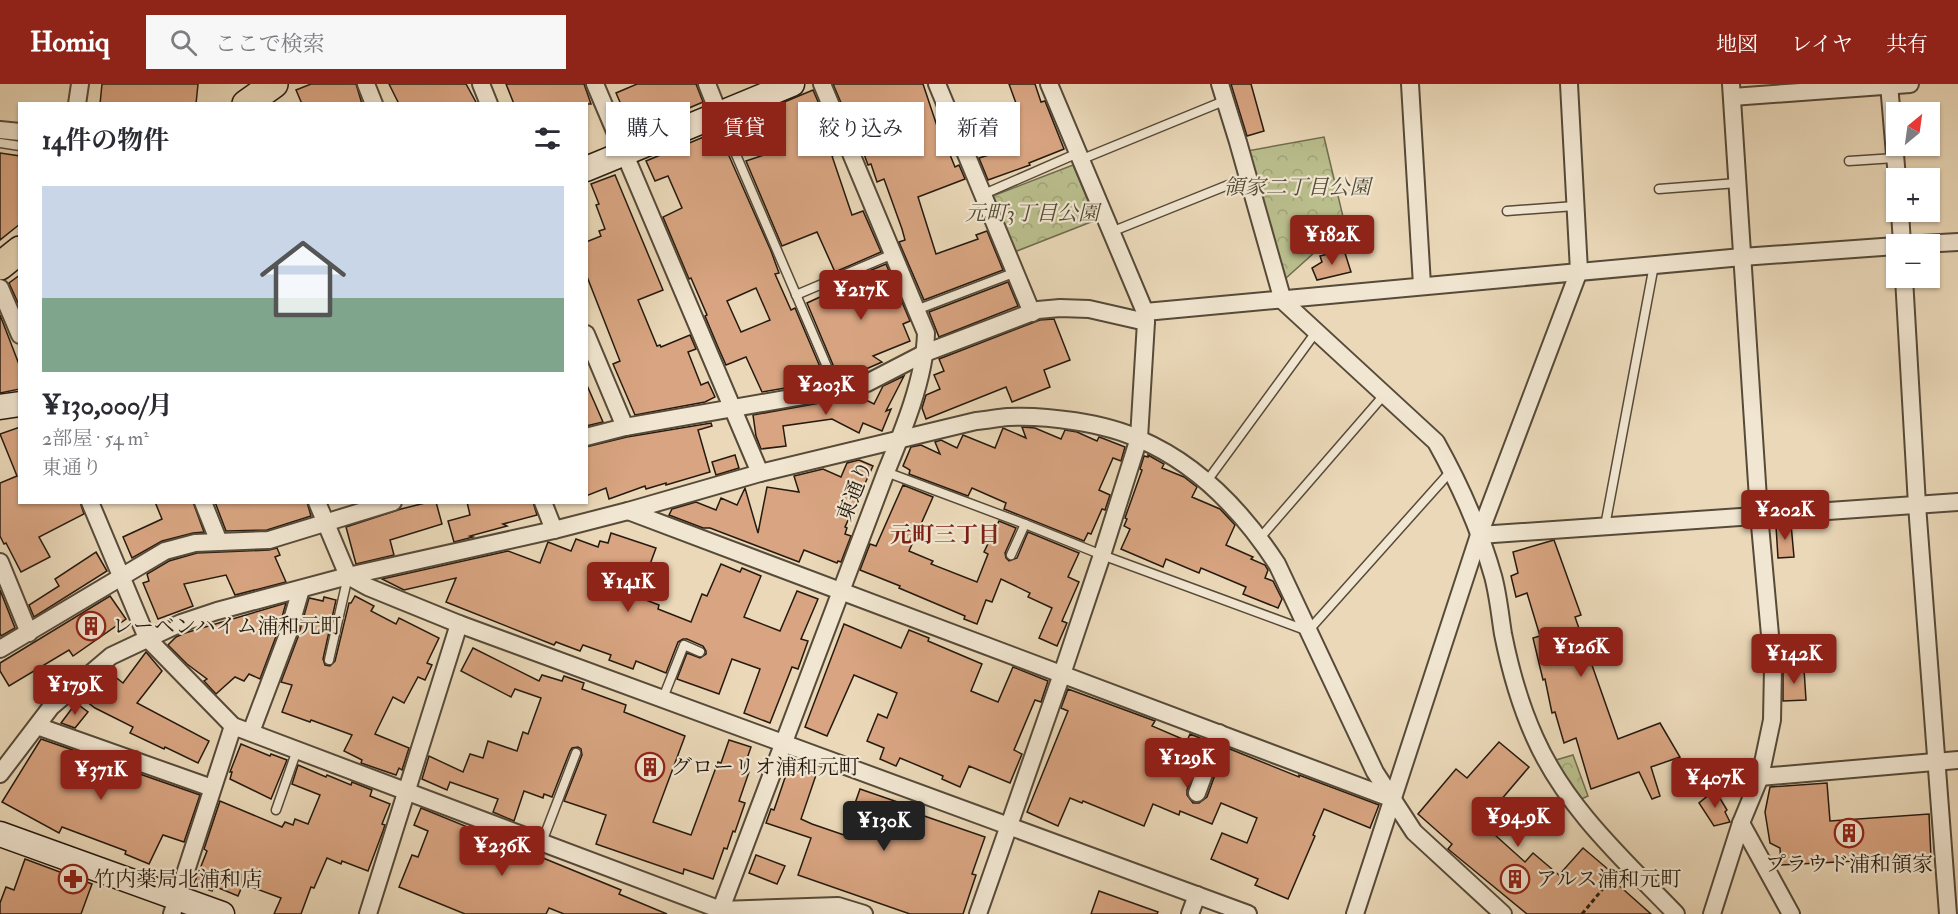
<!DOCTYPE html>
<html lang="ja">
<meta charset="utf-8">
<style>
body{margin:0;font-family:"IM FELL Double Pica","Noto Serif JP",serif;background:#f7f7f7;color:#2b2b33;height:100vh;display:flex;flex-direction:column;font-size:22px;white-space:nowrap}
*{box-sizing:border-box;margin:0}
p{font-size:20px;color:#7c7c81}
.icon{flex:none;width:33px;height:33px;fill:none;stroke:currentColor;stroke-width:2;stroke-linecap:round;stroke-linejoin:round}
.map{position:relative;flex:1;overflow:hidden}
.drawer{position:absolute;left:18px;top:18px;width:570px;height:402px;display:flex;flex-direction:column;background:#fff;border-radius:0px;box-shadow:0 2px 4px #0004}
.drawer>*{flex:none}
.top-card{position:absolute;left:606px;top:18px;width:570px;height:54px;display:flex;gap:12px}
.needle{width:39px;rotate:29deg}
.buttons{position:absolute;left:1886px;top:18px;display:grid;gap:12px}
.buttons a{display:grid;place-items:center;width:54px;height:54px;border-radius:0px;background:#fff;box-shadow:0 2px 4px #0004;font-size:30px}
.price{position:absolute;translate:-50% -51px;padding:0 14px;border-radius:6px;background:#8f2418;color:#fff;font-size:20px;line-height:39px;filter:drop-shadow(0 2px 3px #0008)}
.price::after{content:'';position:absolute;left:50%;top:36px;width:18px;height:14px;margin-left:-9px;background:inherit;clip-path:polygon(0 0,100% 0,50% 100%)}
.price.active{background:#222;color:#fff}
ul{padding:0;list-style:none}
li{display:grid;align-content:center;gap:12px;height:318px;padding:0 24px}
li span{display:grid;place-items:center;height:186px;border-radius:0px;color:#555}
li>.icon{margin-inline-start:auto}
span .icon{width:108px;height:108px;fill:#fffc;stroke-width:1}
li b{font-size:26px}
h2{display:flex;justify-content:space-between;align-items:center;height:72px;padding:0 24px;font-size:26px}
.tag{padding:0 21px;border-radius:0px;background:#fff;box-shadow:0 2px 4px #0004;font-size:21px;line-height:54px}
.tag.active{background:#8f2418;color:#fff}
header{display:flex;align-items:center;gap:36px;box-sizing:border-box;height:84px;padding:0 30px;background:#8f2418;color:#fff}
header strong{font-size:28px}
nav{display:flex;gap:33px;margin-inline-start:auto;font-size:21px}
.search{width:420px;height:54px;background:#f7f7f7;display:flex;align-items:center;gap:15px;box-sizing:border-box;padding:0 21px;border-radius:0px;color:#7c7c81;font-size:22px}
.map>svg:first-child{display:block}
.park{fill:url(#park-crowns);stroke:#706c4e;stroke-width:1.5}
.building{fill:#d8a481;stroke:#251a0f;stroke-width:1.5;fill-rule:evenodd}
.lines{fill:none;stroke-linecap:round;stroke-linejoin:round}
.lane-casing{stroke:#564a39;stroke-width:11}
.street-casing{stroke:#564a39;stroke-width:20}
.secondary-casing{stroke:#251a0f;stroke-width:27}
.primary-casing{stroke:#251a0f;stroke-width:30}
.path{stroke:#251a0f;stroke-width:3;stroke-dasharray:4.5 3;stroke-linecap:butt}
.lane{stroke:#f1e6d1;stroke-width:8}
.street{stroke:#f1e6d1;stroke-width:16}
.secondary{stroke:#f1e6d1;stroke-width:24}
.primary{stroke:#ead8b8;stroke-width:27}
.labels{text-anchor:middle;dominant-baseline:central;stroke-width:4.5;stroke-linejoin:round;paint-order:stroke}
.park-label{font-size:21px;font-style:italic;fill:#524b35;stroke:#f1e6d1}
.street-label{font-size:21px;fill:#251a0f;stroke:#f1e6d1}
.poi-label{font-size:21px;fill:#251a0f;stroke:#f1e6d1;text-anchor:start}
.neighbourhood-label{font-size:22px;font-weight:bold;fill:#7a1f14;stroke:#f1e6d1}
</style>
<header>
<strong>Homiq</strong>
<div class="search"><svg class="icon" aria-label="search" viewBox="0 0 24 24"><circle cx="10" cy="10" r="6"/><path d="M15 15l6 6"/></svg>ここで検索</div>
<nav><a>地図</a><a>レイヤ</a><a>共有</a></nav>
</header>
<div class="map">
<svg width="1958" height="830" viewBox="0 0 1958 830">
<defs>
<pattern id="park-crowns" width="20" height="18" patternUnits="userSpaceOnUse" patternTransform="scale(1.5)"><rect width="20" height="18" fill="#babe8d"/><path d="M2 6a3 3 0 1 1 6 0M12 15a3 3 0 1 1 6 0" fill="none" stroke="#a0a378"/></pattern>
</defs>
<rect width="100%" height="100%" fill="#ead8b8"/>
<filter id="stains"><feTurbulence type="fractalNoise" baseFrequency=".00333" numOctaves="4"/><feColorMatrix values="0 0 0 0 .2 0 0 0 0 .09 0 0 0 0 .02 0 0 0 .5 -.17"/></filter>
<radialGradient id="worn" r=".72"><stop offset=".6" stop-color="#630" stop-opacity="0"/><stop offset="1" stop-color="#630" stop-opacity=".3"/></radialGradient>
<g class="park">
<polygon points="1324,53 1345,141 1285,195 1247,67"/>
<polygon points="1073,81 1096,136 1012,169 990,113"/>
<polygon points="1573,671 1588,712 1577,717 1556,676"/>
</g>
<g class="building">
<polygon points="102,0 198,0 196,20 100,20"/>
<polygon points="311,0 356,0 362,20 302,20 296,6"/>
<polygon points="389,0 466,0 477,20 399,20"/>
<polygon points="506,0 584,0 591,20 514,20"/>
<polygon points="637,0 696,0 703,18 633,48 616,9"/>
<polygon points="833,0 923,0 940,51 942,51 955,83 959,81 965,95 918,113 936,170 978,155 976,151 987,147 1003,186 924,216 899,158 905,156 902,145 884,95 877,98 871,80 868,81 861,62 860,63"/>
<polygon points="1009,0 1035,0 1041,18 1045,17 1064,65 1029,79 1030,81 988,96 979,74 992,70 980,36 1017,22"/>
<polygon points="1231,0 1251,0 1264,47 1247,52"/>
<polygon points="813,6 840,69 832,72 852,131 863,127 881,168 835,188 817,148 782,162 746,77 764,71 751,32"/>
<path d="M718 47 771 167 779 189 775 190 791 226 795 224 826 297 762 308 746 273 726 281 718 263 705 232 707 231 691 194 689 195 663 133 682 124 668 92 655 97 646 77ZM756 204 770 236 741 248 727 217Z"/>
<polygon points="0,69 20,72 20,140 0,156"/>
<polygon points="615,91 663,206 638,216 657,262 660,261 661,263 690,251 696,265 688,268 701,301 708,298 715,313 705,318 635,331 613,280 620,277 586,190 586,158 601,152 599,147 605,145 596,121 599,120 591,100"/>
<polygon points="1344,166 1351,188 1317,196 1312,184 1322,178 1320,172"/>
<polygon points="886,180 910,237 903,240 910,257 873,272 882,278 850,292 839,295 807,219 842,203 840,199"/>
<polygon points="20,191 20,223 9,199"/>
<polygon points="1008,198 1018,222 939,253 929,228"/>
<polygon points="0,231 20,283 20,305 0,309"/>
<polygon points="1054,235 1070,276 1044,286 1050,303 1012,318 1006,303 926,335 922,324 926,311 940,305 934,291 944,287 939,275 1040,236"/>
<polygon points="904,292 886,327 891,325 882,347 863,339 859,349 832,335 783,342 786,362 761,365 756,352 753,331 858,312 874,320 883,302"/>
<polygon points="586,299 603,338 586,342"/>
<polygon points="711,339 712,342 698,346 710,388 666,401 666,399 646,405 645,402 609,415 606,404 586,412 586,363 627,353"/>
<polygon points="20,343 20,418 80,418 84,430 39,453 50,473 21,488 6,459 4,460 0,452 0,399 17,392 0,350"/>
<polygon points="1022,343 1035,344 1061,355 1065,346 1077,348 1097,357 1099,353 1102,354 1125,363 1121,377 1113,374 1099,406 1110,411 1105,426 1102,425 1091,450 1088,449 1084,457 1004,425 1006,419 972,404 968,412 909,390 910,386 903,382 911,363 921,361 940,370 935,358 941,356 957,364 963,351 995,364 1003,344 1026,354"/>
<polygon points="735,371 739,384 716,391 712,378"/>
<polygon points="1148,371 1164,380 1162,384 1184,393 1193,400 1197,403 1192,413 1220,425 1235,441 1226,461 1253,473 1251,475 1265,481 1268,486 1265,494 1273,497 1282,515 1278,524 1243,510 1246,503 1201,484 1199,489 1166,475 1163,483 1121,465 1130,445 1124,442 1127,435 1125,434 1142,386 1140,385 1144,372 1148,373"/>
<polygon points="859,376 873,382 845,443 847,444 845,450 851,452 841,478 838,477 837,479 804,466 799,478 710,444 703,444 669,431 672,425 696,418 716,426 721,414 737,421 745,404 758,449 767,403 799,408 794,392 823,385 841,393 847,379"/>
<polygon points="903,401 933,413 909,467 933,477 931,480 977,498 988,470 984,468 999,437 1016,444 1005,469 1006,474 1009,477 1017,474 1028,448 1079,469 1068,493 1079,498 1062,537 1067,539 1057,562 1039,554 1052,524 1028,513 1030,509 1001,495 992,518 986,516 977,540 964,535 965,532 899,504 900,502 860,486 870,460 876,462"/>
<polygon points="155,418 193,418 204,448 193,449 162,457 132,474 123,453 162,435"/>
<polygon points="215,418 307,418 311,432 267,446 226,447"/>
<polygon points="429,418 436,418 442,440 390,456 394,471 356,480 346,443 401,425"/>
<polygon points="467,418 533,418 537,431 503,440 507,442 470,452 473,453 454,458 448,437 470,431"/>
<polygon points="1791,440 1794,473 1778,474 1776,442"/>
<polygon points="611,449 656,464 638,513 659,521 658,525 691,538 702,510 707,512 721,480 740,488 742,484 761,492 744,533 780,547 797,507 818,515 801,555 808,557 798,585 792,583 770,639 744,629 760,585 732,575 719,610 677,595 687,569 700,574 706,570 706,567 703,562 687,555 683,555 678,558 666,589 636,577 633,585 609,576 611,571 583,561 580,567 556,558 554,561 446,518 456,494 404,506 382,495 508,467 540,479 548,458 571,467 576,455 598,463 600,457 608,459"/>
<polygon points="1554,456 1581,531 1575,533 1618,655 1660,639 1680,673 1651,683 1660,712 1652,715 1639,688 1591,705 1576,654 1564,659 1555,628 1552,629 1545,595 1543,596 1533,554 1540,552 1527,509 1516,513 1511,492 1518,489 1513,468"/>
<polygon points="277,464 280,471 275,473 286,498 235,511 226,491 184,500 193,522 158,535 143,499 149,497 147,490 169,477 197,469 269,466"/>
<polygon points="96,468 107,487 34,533 29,521 59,502 55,495"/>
<polygon points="0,506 15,544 1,552 0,549"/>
<polygon points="110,512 126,535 73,572 69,566 9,602 0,587 0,579"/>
<polygon points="355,512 374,522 371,527 396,540 399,534 439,554 427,579 432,581 425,596 418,593 404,619 393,613 375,650 409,664 402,686 399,684 396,691 361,679 362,676 344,667 352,651 311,636 310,638 282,628 292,601 281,598 298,553 309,514 323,517 324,513 336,516 323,575 325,581 330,582 335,577 349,519 351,519"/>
<polygon points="286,519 278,547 260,595 249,590 244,597 235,593 216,610 204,597 207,595 187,580 168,561 176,553 185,549"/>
<polygon points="844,540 901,564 909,546 929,554 928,557 982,580 971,607 998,618 1013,583 1048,597 1041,618 1035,616 1014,666 1022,670 1010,699 969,682 960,703 942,695 943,692 900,674 896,682 880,675 884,664 867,657 878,630 887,634 897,609 854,591 827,652 805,643"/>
<polygon points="473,564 539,597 542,591 562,597 564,592 584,599 582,605 626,621 624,628 685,652 653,738 691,751 718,678 721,679 729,656 751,663 743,686 749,688 739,717 745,719 735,748 733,747 727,765 724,764 713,795 684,785 683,790 596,760 606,731 564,717 582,671 581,665 578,663 572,664 570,667 552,713 544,710 543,714 524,707 514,737 493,728 498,715 450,698 447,706 422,695 429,672 463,688 470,670 483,674 488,657 517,667 523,648 528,650 541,614 515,605 511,613 461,587"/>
<polygon points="146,568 162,587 137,619 209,657 198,679 165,663 164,665 130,649 133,643 95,624 82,614 95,600 98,602 109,588 123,599"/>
<polygon points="1804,585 1806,616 1783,617 1783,586"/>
<polygon points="1068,605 1155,637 1152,642 1187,657 1190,650 1205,656 1187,706 1187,711 1193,719 1199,719 1207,713 1225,663 1299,693 1299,691 1379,721 1370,744 1324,725 1313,751 1315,752 1288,815 1255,801 1258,795 1211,775 1222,749 1247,759 1257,734 1221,719 1212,740 1180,727 1179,731 1153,720 1144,742 1083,717 1082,719 1070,714 1058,742 1027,728 1068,627 1061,624"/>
<polygon points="76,619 88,628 75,644 61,639"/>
<polygon points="41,655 93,673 110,683 111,680 200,711 184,758 163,751 149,780 125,770 126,767 62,743 59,749 2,718"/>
<polygon points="1499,658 1529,683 1483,737 1497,749 1495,751 1525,778 1533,769 1559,791 1583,764 1609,786 1606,790 1651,830 1527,830 1448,765 1452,760 1418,730 1456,685 1467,694"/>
<polygon points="241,660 270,672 271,670 287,676 271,715 230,695 232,688 230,688"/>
<polygon points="298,681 326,693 327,691 351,701 352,698 372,706 370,712 390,720 382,740 385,741 383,747 368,787 342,777 341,780 327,774 314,804 311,803 301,830 274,830 281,814 243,800 238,812 214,802 212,807 194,800 207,767 204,765 220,717 282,743 285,738 293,741 295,735 308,740 320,711 292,700"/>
<polygon points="789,682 816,691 801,735 812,740 844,751 860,705 909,722 907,726 985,753 972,790 976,791 963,830 910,830 798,791 811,754 766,739 771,725 774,726"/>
<polygon points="1827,699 1830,737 1929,730 1931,773 1781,781 1780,764 1770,759 1765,728 1770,703"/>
<polygon points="1715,706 1727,726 1725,728 1730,738 1714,742 1699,719"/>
<polygon points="421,724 621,806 619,810 667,830 564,830 549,824 546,830 465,830 399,803 412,771 418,773 428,747 414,741"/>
<polygon points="756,771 785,782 777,800 749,789"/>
<polygon points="25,775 92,800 81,830 0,830 0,819 6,803 14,806"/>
<polygon points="1099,807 1158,828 1157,830 1091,830"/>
</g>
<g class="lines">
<g class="lane-casing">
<g id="lane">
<polyline points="719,31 837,306"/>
<polyline points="0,59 20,62"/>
<polyline points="1080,76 1224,17"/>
<polyline points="1849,77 1895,74"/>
<polyline points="1659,105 1737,99"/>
<polyline points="984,110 1078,69"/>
<polyline points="1507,127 1575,122"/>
<polyline points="1111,148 1248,93"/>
<polyline points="796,211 893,170"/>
<polyline points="916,226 1016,188"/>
<polyline points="886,388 1025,440 1102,471 1308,547 1451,387"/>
<polyline points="1207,397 1316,248"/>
<polyline points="1605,442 1654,181"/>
<polyline points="1260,454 1384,311"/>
<polyline points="1011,471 1025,440"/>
<polyline points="329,576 348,492"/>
<polyline points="663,614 684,561 700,568"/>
<polyline points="276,726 297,666"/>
<polyline points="542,758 576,669"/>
</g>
</g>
<g class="street-casing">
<g id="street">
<polyline points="366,0 374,20"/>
<polyline points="481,0 489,20"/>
<polyline points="595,0 760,389"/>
<polyline points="707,0 719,30"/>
<polyline points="937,0 1032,229"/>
<path d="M1220 0 1238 58 1283 217 1436 358C1459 399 1480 446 1493 492 1498 510 1500 531 1503 550 1510 585 1520 621 1535 654 1566 724 1624 776 1676 830"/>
<polyline points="1410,0 1422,201"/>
<polyline points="1889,0 1897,94"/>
<polyline points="1732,13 1910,0"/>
<polyline points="77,20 80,0"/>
<polyline points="0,46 20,48"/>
<polyline points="1900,128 1902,160"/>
<polyline points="1922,160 1958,158"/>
<polyline points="1904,194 1917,421 1948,830"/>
<polyline points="0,204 20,251"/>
<polyline points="1145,228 1742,173 1896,162"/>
<polyline points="586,250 625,343"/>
<polyline points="586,353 625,343 837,306 867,299 925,269 1038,226 1060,224 1089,225 1146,238"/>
<polyline points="90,418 147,554 233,642 721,826 838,822 864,830"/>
<polyline points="203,418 219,458"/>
<polyline points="317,418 348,492 368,503 459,540 1248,830"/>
<polyline points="543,418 554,446"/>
<polyline points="628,427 1393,715"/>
<polyline points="1479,451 1958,418"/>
<polyline points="0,478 29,549"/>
<polyline points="0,565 165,467 195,459 269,456 393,418"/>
<polyline points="37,642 212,704"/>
<polyline points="251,648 288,550 301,505"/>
<path d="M0 690 51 623 111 572 181 539 217 527 348 492 554 446 628 427 760 389 976 337C987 336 997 334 1008 333 1046 331 1105 339 1139 355 1198 380 1243 428 1277 480L1375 688 1414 748 1503 830"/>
<polyline points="1760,693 1958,676"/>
<polyline points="1197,709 1219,649"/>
<polyline points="1741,739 1791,830"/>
<polyline points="172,830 233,642"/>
<polyline points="368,830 459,540"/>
<path d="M719 830 886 388C903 347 925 294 926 249L822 0"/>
<polyline points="978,830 1062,590 1102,471 1139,354 1146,238 1145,228 1049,0"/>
<polyline points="1190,830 1197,811"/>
<polyline points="1355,830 1479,451 1579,187 1569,0"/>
<polyline points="1712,830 1741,739 1760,693 1772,636 1773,584 1759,430 1731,0"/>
</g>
</g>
<g class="secondary-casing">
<g id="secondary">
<polyline points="586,85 792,0"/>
<polyline points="0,323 20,320"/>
<polyline points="0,750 222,830"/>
</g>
</g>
<g class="primary-casing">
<g id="primary">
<polyline points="246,20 274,0"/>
<polyline points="0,182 20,166"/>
</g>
</g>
<polyline class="path" points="1582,830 1615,790"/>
<use href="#lane" class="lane"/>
<use href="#street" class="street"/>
<use href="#secondary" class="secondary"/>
<use href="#primary" class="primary"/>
</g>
<defs>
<g id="building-ring" transform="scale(1.5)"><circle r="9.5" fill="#f1e6d1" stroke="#8f2418" stroke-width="1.5"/><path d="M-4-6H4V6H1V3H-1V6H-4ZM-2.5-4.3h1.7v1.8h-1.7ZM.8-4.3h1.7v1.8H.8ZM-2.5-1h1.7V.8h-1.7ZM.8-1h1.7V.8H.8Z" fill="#8f2418"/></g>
<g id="pharmacy-ring" transform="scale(1.5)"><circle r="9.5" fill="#f1e6d1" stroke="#8f2418" stroke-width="1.5"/><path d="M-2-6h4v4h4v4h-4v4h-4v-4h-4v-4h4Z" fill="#8f2418"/></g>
</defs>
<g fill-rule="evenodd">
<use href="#building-ring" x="91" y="542"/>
<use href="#building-ring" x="650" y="683"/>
<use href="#building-ring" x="1849" y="749"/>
<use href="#pharmacy-ring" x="73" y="795"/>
<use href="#building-ring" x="1515" y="795"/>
</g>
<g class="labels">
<g class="park-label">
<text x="1297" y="103">領家二丁目公園</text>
<text x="1032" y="129">元町3丁目公園</text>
</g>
<g class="street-label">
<text transform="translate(855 407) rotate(-69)">東通り</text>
</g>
<g class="poi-label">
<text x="112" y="542">レーベンハイム浦和元町</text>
<text x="671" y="683">グローリオ浦和元町</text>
<text x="1849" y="780" text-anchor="middle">プラウド浦和領家</text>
<text x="94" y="795">竹内薬局北浦和店</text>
<text x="1536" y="795">アルス浦和元町</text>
</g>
<g class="neighbourhood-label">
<text x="945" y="451">元町三丁目</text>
</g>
</g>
<rect width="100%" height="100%" filter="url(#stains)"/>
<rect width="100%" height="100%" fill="url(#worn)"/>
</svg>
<div class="buttons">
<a><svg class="needle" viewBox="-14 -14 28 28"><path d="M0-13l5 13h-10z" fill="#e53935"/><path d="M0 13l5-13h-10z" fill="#7c7c81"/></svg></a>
<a>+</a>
<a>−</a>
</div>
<b class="price" style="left:1332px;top:182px">¥182K</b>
<b class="price" style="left:861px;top:237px">¥217K</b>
<b class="price" style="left:826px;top:332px">¥203K</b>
<b class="price" style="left:1785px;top:457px">¥202K</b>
<b class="price" style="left:628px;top:529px">¥141K</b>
<b class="price" style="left:1581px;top:594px">¥126K</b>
<b class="price" style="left:1794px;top:601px">¥142K</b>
<b class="price" style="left:75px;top:632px">¥179K</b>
<b class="price" style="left:1187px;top:705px">¥129K</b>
<b class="price" style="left:101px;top:717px">¥371K</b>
<b class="price" style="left:1715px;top:725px">¥407K</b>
<b class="price" style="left:1518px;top:764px">¥94.9K</b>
<b class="price active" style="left:884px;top:768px">¥130K</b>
<b class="price" style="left:502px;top:793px">¥236K</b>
<div class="top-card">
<a class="tag">購入</a>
<a class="tag active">賃貸</a>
<a class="tag">絞り込み</a>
<a class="tag">新着</a>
</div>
<section class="drawer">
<h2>14件の物件<svg class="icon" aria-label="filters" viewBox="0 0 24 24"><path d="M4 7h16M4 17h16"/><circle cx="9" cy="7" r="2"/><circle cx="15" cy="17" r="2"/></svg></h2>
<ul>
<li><span style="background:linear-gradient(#c9d6e8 60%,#7fa58c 0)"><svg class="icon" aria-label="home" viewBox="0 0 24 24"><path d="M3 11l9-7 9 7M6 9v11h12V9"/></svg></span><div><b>¥130,000/月</b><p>2部屋 · 54 m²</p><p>東通り</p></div></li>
</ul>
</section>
</div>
